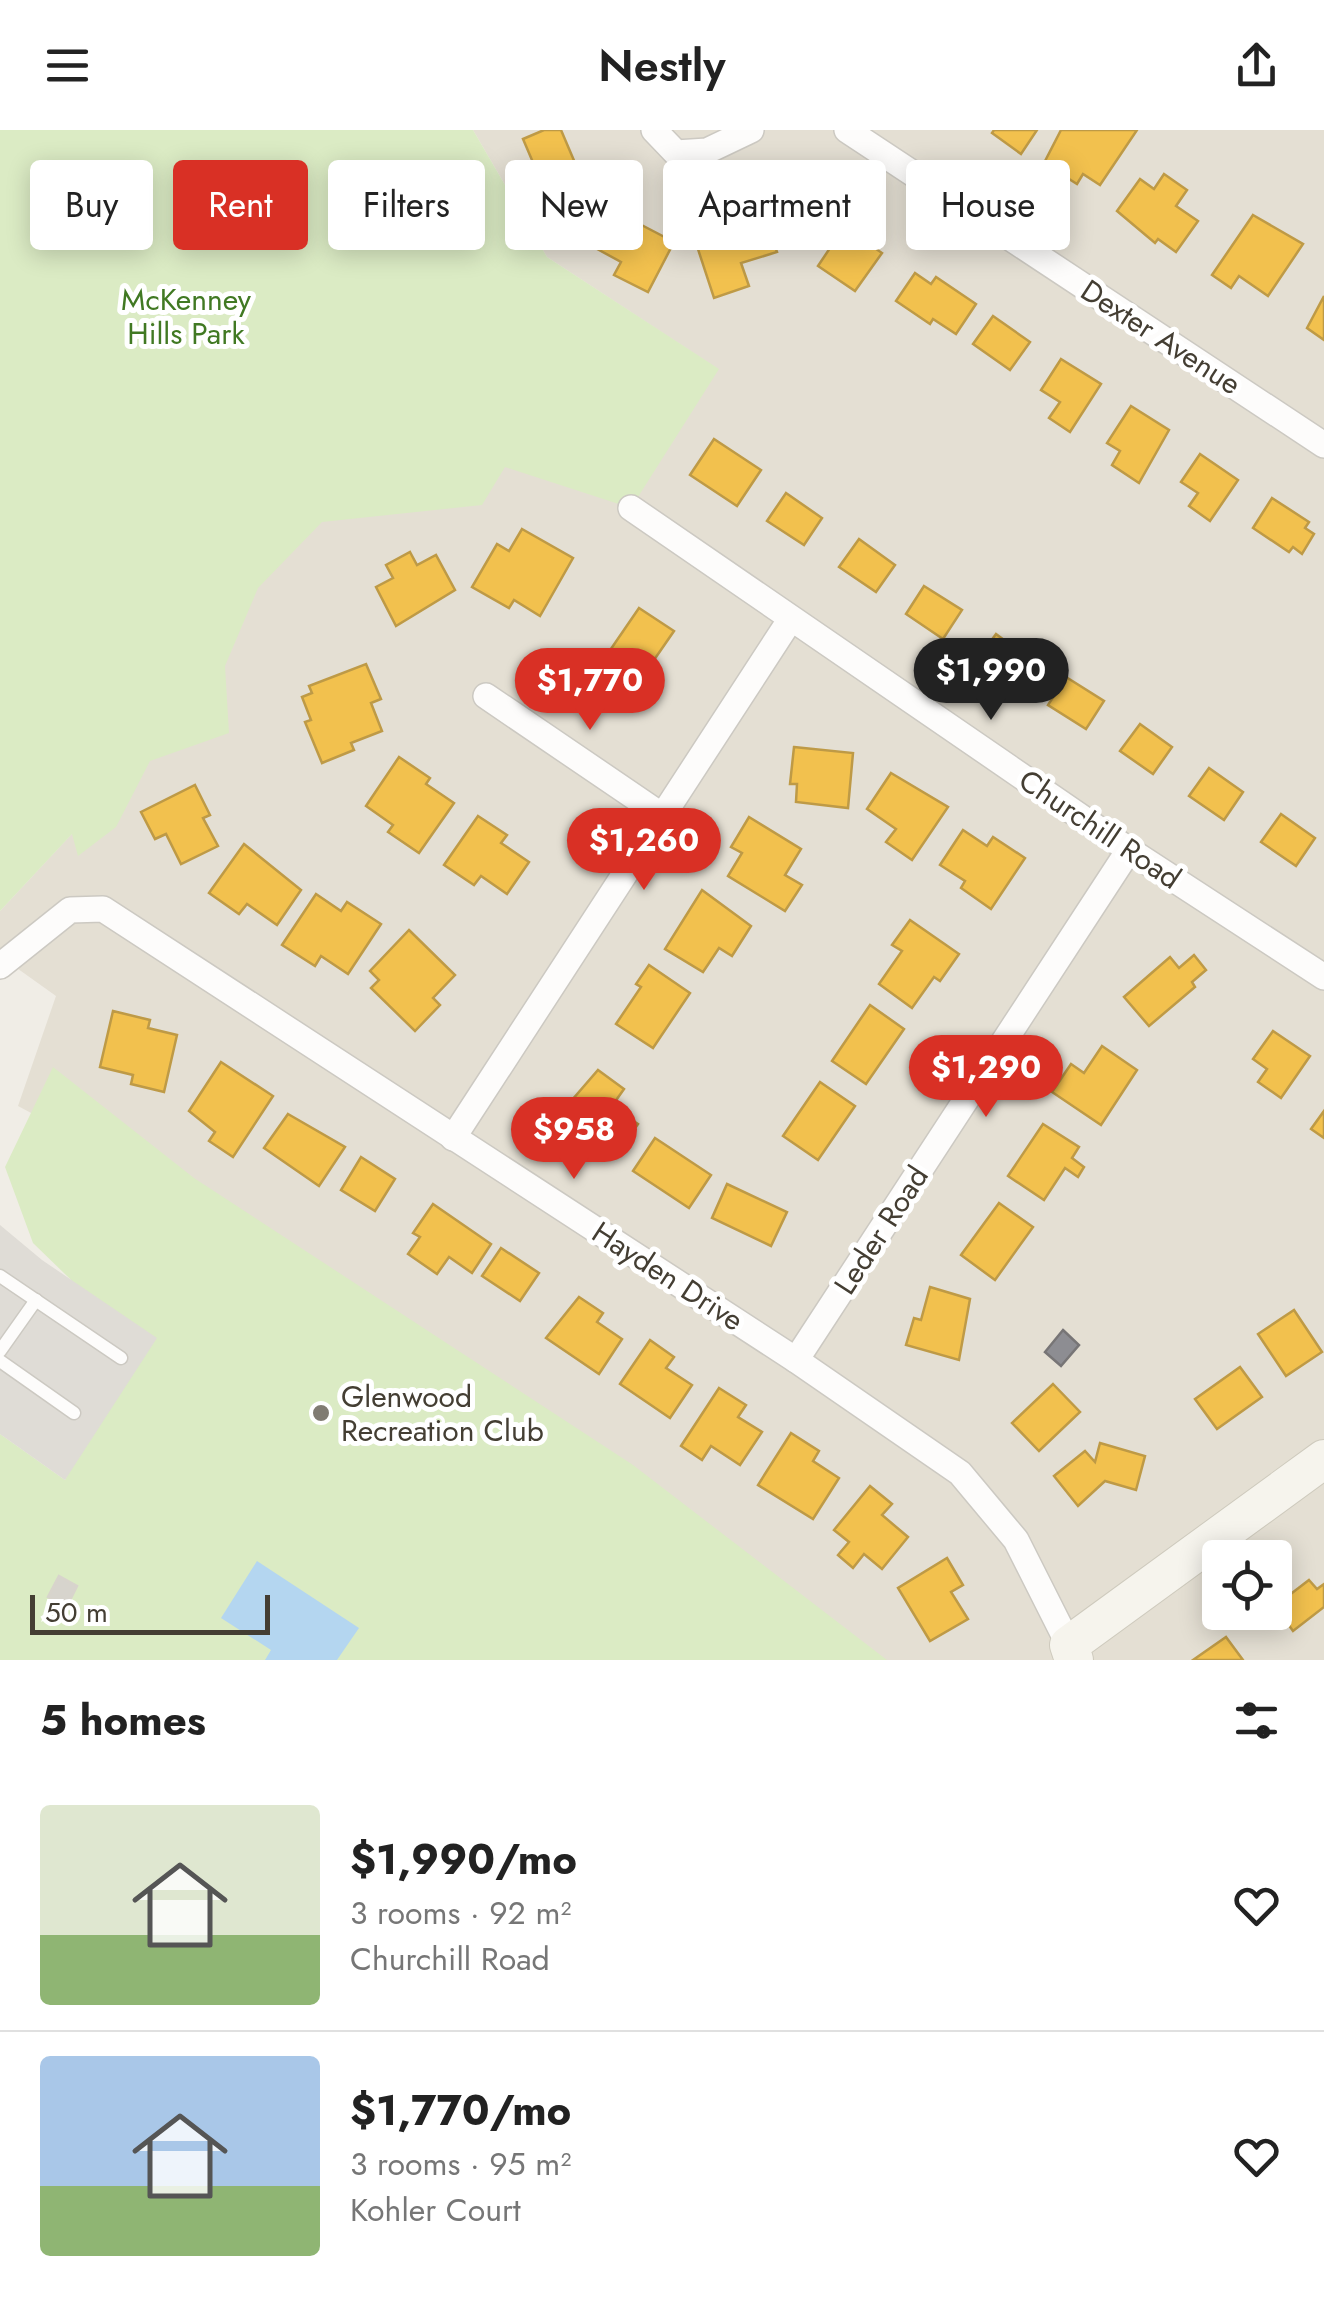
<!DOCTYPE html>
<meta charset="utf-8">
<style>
body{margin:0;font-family:Jost,sans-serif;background:#f6f6f6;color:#222;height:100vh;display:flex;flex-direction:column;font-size:38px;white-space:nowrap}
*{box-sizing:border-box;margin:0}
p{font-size:32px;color:#767676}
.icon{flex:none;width:55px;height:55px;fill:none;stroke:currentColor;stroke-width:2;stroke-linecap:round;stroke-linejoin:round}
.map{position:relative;height:1530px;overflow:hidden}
.drawer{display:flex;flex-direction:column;background:#fff;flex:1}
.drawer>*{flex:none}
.top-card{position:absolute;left:30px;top:30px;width:1265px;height:90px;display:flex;gap:20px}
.buttons{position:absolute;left:1202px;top:1410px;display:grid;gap:20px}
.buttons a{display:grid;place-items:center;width:90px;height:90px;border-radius:10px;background:#fff;box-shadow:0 5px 25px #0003;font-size:50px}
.scale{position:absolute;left:30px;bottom:25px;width:240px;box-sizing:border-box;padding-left:10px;border:5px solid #443e33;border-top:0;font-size:28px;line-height:35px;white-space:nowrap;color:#443e33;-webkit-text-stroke:8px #fff;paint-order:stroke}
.price{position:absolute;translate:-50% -85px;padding:0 22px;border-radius:35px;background:#d93025;color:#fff;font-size:32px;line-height:65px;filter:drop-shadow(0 2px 5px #0008)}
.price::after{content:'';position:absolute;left:50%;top:60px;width:30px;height:22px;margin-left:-15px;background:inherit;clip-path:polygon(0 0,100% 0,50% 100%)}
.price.on{background:#222;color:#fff}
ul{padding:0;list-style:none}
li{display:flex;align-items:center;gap:30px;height:250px;padding:0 40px}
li+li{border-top:2px solid #e0e0e0}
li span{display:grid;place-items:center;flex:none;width:280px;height:200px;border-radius:10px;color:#555}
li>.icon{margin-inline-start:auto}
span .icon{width:120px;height:120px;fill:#fffc;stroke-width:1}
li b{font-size:42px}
h2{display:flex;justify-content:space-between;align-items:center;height:120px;padding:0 40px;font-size:42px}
.pill{padding:0 35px;border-radius:10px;background:#fff;box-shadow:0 5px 25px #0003;font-size:35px;line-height:90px}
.pill.on{background:#d93025;color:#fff}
header{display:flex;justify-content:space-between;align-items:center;height:130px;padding:0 40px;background:#fff;font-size:45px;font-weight:600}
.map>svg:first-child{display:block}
.residential{fill:#e4dfd3;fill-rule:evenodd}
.green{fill:#dbebc4}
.parking{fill:#dfdcd6}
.water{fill:#b4d6f0}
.homes{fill:#f2c14e;stroke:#be9a46;stroke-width:2.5}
.industry{fill:#8d8d92;stroke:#777576;stroke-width:2.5}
.building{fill:#d7d4cd;stroke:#d8d4cc;stroke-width:2.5}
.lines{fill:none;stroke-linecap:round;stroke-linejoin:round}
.lane-casing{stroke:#ccc9c2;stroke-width:15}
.street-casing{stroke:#ccc9c2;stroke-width:28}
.secondary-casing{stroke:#cecabd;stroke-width:40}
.lane{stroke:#fdfcfb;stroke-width:12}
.street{stroke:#fdfcfb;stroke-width:25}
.secondary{stroke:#f6f4ed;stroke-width:38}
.poi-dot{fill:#807b72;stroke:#fff;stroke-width:4}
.labels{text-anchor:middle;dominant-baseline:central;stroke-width:10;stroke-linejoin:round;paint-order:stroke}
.park-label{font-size:30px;fill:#417923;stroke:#fff}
.street-label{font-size:30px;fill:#443e33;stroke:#fff}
.poi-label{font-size:30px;fill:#443e33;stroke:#fff;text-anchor:start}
</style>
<header><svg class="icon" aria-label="menu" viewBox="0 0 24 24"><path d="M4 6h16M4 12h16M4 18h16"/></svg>Nestly<svg class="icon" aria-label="share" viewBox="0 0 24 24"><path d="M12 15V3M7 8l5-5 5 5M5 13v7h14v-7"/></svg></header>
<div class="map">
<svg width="1324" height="1530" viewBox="0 0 1324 1530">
<rect width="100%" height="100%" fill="#f0ede6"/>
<path class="residential" d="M473 0H1324V1530H855L213 1080 18 976 56 866 0 826V781L96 678 343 283 718 239 547 127ZM1220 1428H1275V1482H1220Z"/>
<g class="green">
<polygon points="0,0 473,0 547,127 719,239 631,378 505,337 482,375 322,392 258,458 225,536 229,603 150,631 116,697 78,726 72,704 0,781"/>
<polygon points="53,937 194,1048 633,1335 887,1530 0,1530 0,1304 65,1350 133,1210 33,1113 5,1037"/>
</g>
<polygon class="parking" points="0,1095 42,1130 157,1208 65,1350 0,1304"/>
<polygon class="water" points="257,1431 359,1498 337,1530 265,1530 271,1520 221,1488"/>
<g class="homes">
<polygon points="544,0 561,0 587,61 552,77 523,9"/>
<polygon points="994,0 1037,0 1021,24 992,3"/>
<polygon points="1061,0 1137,0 1100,55 1083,44 1077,54 1044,33"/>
<polygon points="1164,44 1187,60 1176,76 1198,91 1176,122 1158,109 1155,113 1117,81 1140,49 1154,59"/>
<polygon points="609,78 674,112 648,162 614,145 621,132 590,115"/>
<polygon points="1253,85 1303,114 1268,166 1239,146 1231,158 1212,145"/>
<polygon points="766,90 777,122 741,133 749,156 714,168 696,113"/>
<polygon points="844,97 882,123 855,161 818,136"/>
<polygon points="915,143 931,154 936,147 976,174 956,204 933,189 930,194 896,171"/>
<polygon points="1324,166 1324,210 1307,198"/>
<polygon points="993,186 1030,212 1010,240 973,214"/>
<polygon points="1061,229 1101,254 1070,302 1049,288 1060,272 1041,260"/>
<polygon points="1131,276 1169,300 1139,353 1112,335 1120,321 1107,313"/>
<polygon points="714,309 761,340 737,376 690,345"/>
<polygon points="1200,324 1238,350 1210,391 1189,376 1198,363 1181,352"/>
<polygon points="786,363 822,388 804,415 767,391"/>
<polygon points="1272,368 1309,392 1305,398 1314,404 1302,424 1293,417 1289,422 1253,398"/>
<polygon points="522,399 573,428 540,486 514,470 509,478 472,457 497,414 509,421"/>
<polygon points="859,409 895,435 876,462 839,437"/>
<polygon points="410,422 417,435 436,425 455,460 396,496 376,457 393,448 386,435"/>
<polygon points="924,456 962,480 943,509 906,484"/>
<polygon points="639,478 674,501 636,556 602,532"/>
<polygon points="996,504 1034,532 1015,558 977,530"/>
<polygon points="366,534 381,569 371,573 382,601 351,613 354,620 322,633 305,592 311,590 302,567 312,563 309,556"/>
<polygon points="1066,547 1104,571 1086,599 1048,575"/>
<polygon points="1140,594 1172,617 1153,644 1120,621"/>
<polygon points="794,617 853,623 848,678 796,672 797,654 790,654"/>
<polygon points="399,627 430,648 426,654 454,673 419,723 388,702 393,695 366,676"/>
<polygon points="1209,638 1243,662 1224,690 1189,666"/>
<polygon points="891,643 948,677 912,730 886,712 896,699 867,679"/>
<polygon points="195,655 210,685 203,688 218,716 181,734 166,704 155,709 141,682"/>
<polygon points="1281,684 1315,708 1296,736 1261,712"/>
<polygon points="478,686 507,705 501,713 529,732 507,764 481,746 474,755 444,735"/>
<polygon points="749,687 801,719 785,745 802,755 785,781 728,746 742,723 731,717"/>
<polygon points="963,700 987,716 993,707 1025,728 991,779 961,758 965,751 940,735"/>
<polygon points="244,714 301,760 277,795 247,774 239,784 209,763"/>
<polygon points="702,760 751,796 732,826 719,818 703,842 665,819"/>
<polygon points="316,764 341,781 347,772 381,794 348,844 321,826 315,836 282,815"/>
<polygon points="910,790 959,824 940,851 934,847 912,878 879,854 902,821 892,815"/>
<polygon points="409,800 455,845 433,868 440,875 415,901 371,858 379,850 370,841"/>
<polygon points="1194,825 1206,840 1192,852 1195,857 1149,896 1124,867 1170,827 1179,838"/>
<polygon points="649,835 690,863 653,918 616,894 641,857 636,854"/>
<polygon points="870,875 904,899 866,954 832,931"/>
<polygon points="113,881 150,890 148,898 177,905 164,962 131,954 133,945 100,937"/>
<polygon points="1273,901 1310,926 1281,968 1258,952 1267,939 1253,929"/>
<polygon points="1102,916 1137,940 1101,995 1052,962 1071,934 1084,943"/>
<polygon points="221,932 273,966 233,1027 209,1011 215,1002 189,981"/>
<polygon points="598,940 624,959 612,976 638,994 615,1026 559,985"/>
<polygon points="820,952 855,976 818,1030 783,1006"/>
<polygon points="1324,981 1324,1008 1311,999"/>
<polygon points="288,984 345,1017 319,1056 264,1018"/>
<polygon points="1043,994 1079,1017 1072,1028 1084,1037 1078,1047 1065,1038 1044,1070 1008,1046"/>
<polygon points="655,1008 711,1045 689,1078 633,1041"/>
<polygon points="361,1027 395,1049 375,1081 341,1060"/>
<polygon points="727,1054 787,1082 771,1116 712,1088"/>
<polygon points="999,1073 1033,1097 995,1150 961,1125"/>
<polygon points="433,1074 491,1114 472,1143 449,1127 437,1144 408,1124 420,1107 413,1103"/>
<polygon points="501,1118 539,1143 520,1171 482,1146"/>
<polygon points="930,1157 970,1169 959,1230 906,1215 914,1188 921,1190"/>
<polygon points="579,1167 603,1183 597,1192 622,1209 599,1244 546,1208"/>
<polygon points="1294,1180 1322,1222 1286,1246 1258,1204"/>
<polygon points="650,1210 674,1227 666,1238 692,1255 670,1288 620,1254"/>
<polygon points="1240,1237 1262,1267 1217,1299 1195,1269"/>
<polygon points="1053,1254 1080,1282 1039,1321 1012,1293"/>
<polygon points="719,1258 746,1275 738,1287 762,1302 740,1335 711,1316 702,1330 681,1316"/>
<polygon points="791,1303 819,1321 813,1331 839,1348 813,1389 758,1355"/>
<polygon points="1100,1313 1145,1326 1136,1360 1105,1351 1078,1376 1054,1346 1085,1321 1095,1332"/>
<polygon points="870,1356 892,1374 882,1385 908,1407 882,1439 864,1424 853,1438 838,1425 849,1412 834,1400"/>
<polygon points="947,1428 963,1455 951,1462 968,1489 930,1511 898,1458"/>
<polygon points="1309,1450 1317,1459 1324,1454 1324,1477 1293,1501 1275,1476"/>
<polygon points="1226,1507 1243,1530 1193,1530"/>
</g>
<polygon class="industry" points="1063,1200 1079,1215 1061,1236 1045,1222"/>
<polygon class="building" points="59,1446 77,1456 67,1476 48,1467"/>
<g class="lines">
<g class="lane-casing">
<g id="lane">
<polyline points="0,1146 121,1228"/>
<polyline points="0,1221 36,1170"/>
<polyline points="0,1231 74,1283"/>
</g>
</g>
<g class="street-casing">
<g id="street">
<polyline points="654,0 676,23 707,21 751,0"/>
<polyline points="847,0 1324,315"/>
<polyline points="631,378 1129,720 1324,847"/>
<polyline points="486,566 661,685"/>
<polyline points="0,836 70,780 103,779 796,1230 960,1343 1016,1410 1069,1515"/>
<polyline points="453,1008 790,490"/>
<polyline points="796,1230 1129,720"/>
</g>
</g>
<g class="secondary-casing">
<polyline id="secondary" points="1074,1530 1069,1515 1324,1329"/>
</g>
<use href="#lane" class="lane"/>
<use href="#street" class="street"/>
<use href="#secondary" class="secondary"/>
</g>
<circle class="poi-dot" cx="321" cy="1283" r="10"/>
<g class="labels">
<g class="park-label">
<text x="186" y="169">McKenney<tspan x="186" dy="34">Hills Park</tspan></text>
</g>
<g class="street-label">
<text transform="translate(1161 207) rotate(33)">Dexter Avenue</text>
<text transform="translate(1100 699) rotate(34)">Churchill Road</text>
<text transform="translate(881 1100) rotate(-57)">Leder Road</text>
<text transform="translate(668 1146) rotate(33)">Hayden Drive</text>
</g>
<g class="poi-label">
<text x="341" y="1266">Glenwood<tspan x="341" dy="34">Recreation Club</tspan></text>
</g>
</g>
</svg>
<div class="buttons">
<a><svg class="icon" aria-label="locate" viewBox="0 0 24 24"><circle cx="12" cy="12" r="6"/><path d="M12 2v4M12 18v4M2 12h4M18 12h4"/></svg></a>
</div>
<div class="scale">50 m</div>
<b class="price on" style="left:991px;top:593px">$1,990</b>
<b class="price" style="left:590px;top:603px">$1,770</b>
<b class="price" style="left:644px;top:763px">$1,260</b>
<b class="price" style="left:986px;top:990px">$1,290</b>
<b class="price" style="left:574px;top:1052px">$958</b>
<div class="top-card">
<a class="pill">Buy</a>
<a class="pill on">Rent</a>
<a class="pill">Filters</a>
<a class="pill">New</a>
<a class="pill">Apartment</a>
<a class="pill">House</a>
</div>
</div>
<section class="drawer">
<h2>5 homes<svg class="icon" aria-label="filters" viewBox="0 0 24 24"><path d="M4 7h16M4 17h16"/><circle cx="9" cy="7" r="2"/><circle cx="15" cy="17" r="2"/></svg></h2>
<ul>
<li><span style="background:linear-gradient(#dfe7d0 65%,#8fb573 0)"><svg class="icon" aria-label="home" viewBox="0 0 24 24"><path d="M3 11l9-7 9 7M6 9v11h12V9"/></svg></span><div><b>$1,990/mo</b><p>3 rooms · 92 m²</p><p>Churchill Road</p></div><svg class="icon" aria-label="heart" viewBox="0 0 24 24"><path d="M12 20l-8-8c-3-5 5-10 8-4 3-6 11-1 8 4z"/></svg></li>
<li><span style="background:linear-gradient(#a9c7e8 65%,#8fb573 0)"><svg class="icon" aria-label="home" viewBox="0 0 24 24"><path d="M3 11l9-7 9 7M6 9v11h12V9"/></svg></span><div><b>$1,770/mo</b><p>3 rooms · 95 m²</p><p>Kohler Court</p></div><svg class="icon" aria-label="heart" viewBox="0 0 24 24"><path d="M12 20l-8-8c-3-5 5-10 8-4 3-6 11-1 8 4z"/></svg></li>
</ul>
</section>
